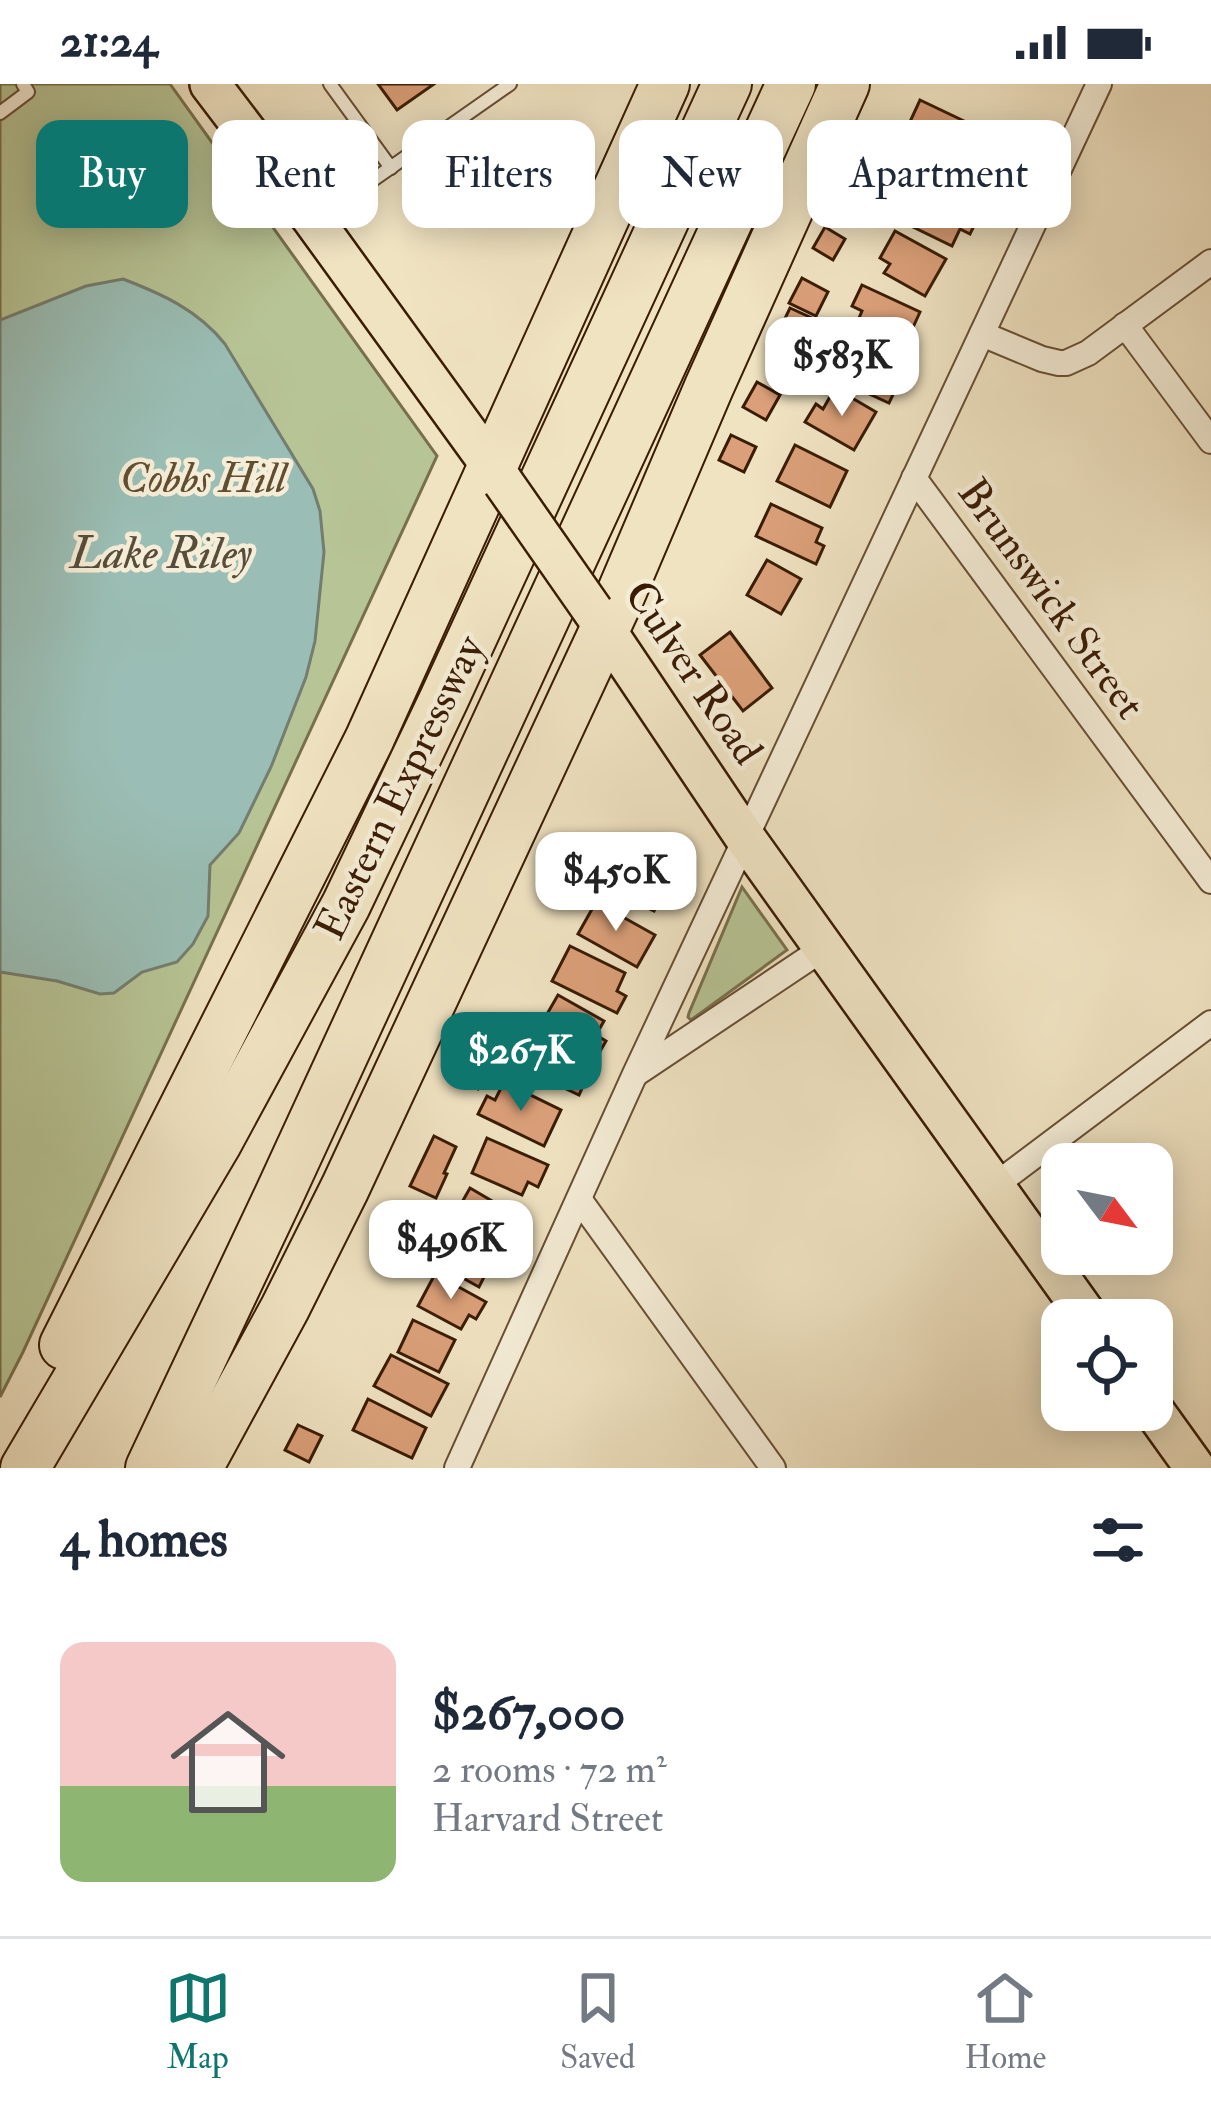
<!DOCTYPE html>
<meta charset="utf-8">
<style>
body{margin:0;font-family:"IM FELL Double Pica",serif;background:#f6f6f7;color:#1f2937;height:100vh;display:flex;flex-direction:column;font-size:45px;white-space:nowrap}
*{box-sizing:border-box;margin:0}
p{font-size:39px;color:#747a83}
.icon{flex:none;width:66px;height:66px;fill:none;stroke:currentColor;stroke-width:2;stroke-linecap:round;stroke-linejoin:round}
.map{position:relative;height:1384px;overflow:hidden}
.panel{display:flex;flex-direction:column;background:#fff;flex:1}
.panel>*{flex:none}
.top-card{position:absolute;left:36px;top:36px;width:1140px;height:108px;display:flex;gap:24px}
.needle{width:78px;rotate:122deg}
.tools{position:absolute;left:1041px;top:1059px;display:grid;gap:24px}
.tools a{display:grid;place-items:center;width:132px;height:132px;border-radius:24px;background:#fff;box-shadow:0 6px 30px #0003;font-size:60px}
.price{position:absolute;translate:-50% -102px;padding:0 27px;border-radius:24px;background:#fff;color:#222;font-size:39px;line-height:78px;filter:drop-shadow(0 3px 6px #0008)}
.price::after{content:'';position:absolute;left:50%;top:72px;width:36px;height:27px;margin-left:-18px;background:inherit;clip-path:polygon(0 0,100% 0,50% 100%)}
.price.selected{background:#0f766e;color:#fff}
ul{padding:0;list-style:none}
li{display:flex;align-items:center;gap:36px;height:300px;padding:0 60px}
li span{display:grid;place-items:center;flex:none;width:336px;height:240px;border-radius:24px;color:#555}
li>.icon{margin-inline-start:auto}
span .icon{width:144px;height:144px;fill:#fffc;stroke-width:1}
li b{font-size:51px}
h2{display:flex;justify-content:space-between;align-items:center;height:144px;padding:0 60px;font-size:51px}
.tag{padding:0 42px;border-radius:24px;background:#fff;box-shadow:0 6px 30px #0003;font-size:42px;line-height:108px}
.tag.selected{background:#0f766e;color:#fff}
.status{display:flex;justify-content:space-between;align-items:center;height:84px;padding:0 60px;background:#fff;direction:ltr}
.status svg{height:33px;fill:currentColor}
.tab-bar{display:flex;justify-content:space-around;align-items:center;height:168px;border-top:3px solid #e0e1e3;background:#fff;font-size:33px;color:#747a83}
.tab-bar a{display:grid;justify-items:center;gap:6px}
.tab-bar .selected{color:#0f766e}
.map>svg:first-child{display:block}
.green{fill:#b7c495;stroke:#78704d;stroke-width:3}
.water{fill:#9abeb5;stroke:#747d6f;stroke-width:3}
.building{fill:#dba079;stroke:#3a1c05;stroke-width:3}
.lines{fill:none;stroke-linecap:round;stroke-linejoin:round}
.lane-casing{stroke:#684e34;stroke-width:16}
.street-casing{stroke:#684e34;stroke-width:28}
.primary-casing{stroke:#3a1c05;stroke-width:44}
.highway-casing{stroke:#3a1c05;stroke-width:52}
.lane{stroke:#f5edd7;stroke-width:12}
.street{stroke:#f5edd7;stroke-width:24}
.primary{stroke:#f0e3c2;stroke-width:39}
.highway{stroke:#f0e3c2;stroke-width:48}
.primary-bridge-casing{stroke:#3a1c05;stroke-width:44;stroke-linecap:butt}
.primary-bridge{stroke:#f0e3c2;stroke-width:39}
.labels{text-anchor:middle;dominant-baseline:central;stroke-width:9;stroke-linejoin:round;paint-order:stroke}
.park-label{font-size:42px;font-style:italic;fill:#604e30;stroke:#f5edd7}
.street-label{font-size:42px;fill:#3a1c05;stroke:#f5edd7}
.water-label{font-size:45px;font-style:italic;fill:#574d3a;stroke:#f5edd7}
</style>
<div class="status"><b>21:24</b><svg viewBox="0 0 49 12"><path d="M0 12V9h3v3zM5 12V6h3v6zM10 12V3h3v9zM15 12V0h3v12zM26 1h20v11H26zM47 4h2v5h-2z"/></svg></div>
<div class="map">
<svg width="1211" height="1384" viewBox="0 0 1211 1384">
<rect width="100%" height="100%" fill="#f0e3c2"/>
<filter id="stains"><feTurbulence type="fractalNoise" baseFrequency=".00167" numOctaves="4"/><feColorMatrix values="0 0 0 0 .2 0 0 0 0 .09 0 0 0 0 .02 0 0 0 .5 -.17"/></filter>
<radialGradient id="worn" r=".72"><stop offset=".6" stop-color="#630" stop-opacity="0"/><stop offset="1" stop-color="#630" stop-opacity=".3"/></radialGradient>
<g class="green">
<polygon points="0,0 170,0 437,372 23,1268 0,1313"/>
<polygon points="742,803 787,866 691,936 688,933 689,929"/>
</g>
<path class="water" d="M123 195C162 210 198 226 225 260L313 405 320 427 324 468 315 557 306 593 271 683 239 749 210 781 208 832 193 860 177 878 142 888 114 909 100 910 57 897 0 888V236L86 202Z"/>
<g class="building">
<polygon points="378,0 434,0 397,26"/>
<polygon points="920,16 1010,59 992,97 902,55"/>
<polygon points="927,99 982,126 970,150 960,145 952,162 907,140"/>
<polygon points="825,143 845,155 833,176 813,164"/>
<polygon points="895,147 946,175 925,212 884,189 890,180 880,174"/>
<polygon points="802,194 828,208 816,232 789,219"/>
<polygon points="862,201 920,228 904,263 856,241 862,227 852,222"/>
<polygon points="790,224 814,235 805,255 780,245"/>
<polygon points="846,252 899,277 891,294 899,298 889,319 828,291"/>
<polygon points="757,298 780,311 766,336 743,323"/>
<polygon points="835,304 876,328 854,366 805,338 816,320 823,325"/>
<polygon points="731,351 756,363 744,388 719,376"/>
<polygon points="795,361 847,387 830,423 777,397"/>
<polygon points="771,420 822,444 816,458 824,462 816,480 756,452"/>
<polygon points="767,476 801,495 781,530 747,511"/>
<polygon points="730,548 772,604 743,627 700,571"/>
<polygon points="641,756 680,776 654,827 607,804 623,771 632,775"/>
<polygon points="596,818 655,851 637,883 578,850"/>
<polygon points="570,862 625,889 617,907 626,912 617,929 552,897"/>
<polygon points="558,911 604,937 596,951 606,957 595,976 539,944"/>
<polygon points="482,947 505,957 495,981 471,971"/>
<polygon points="527,949 593,980 579,1011 512,979"/>
<polygon points="465,970 490,983 478,1005 454,992"/>
<polygon points="504,998 561,1026 544,1062 478,1030 487,1012 495,1016"/>
<polygon points="434,1052 456,1063 444,1089 447,1090 436,1114 410,1102"/>
<polygon points="487,1054 548,1081 538,1103 528,1098 522,1111 472,1089"/>
<polygon points="470,1104 516,1131 498,1162 452,1136"/>
<polygon points="450,1149 501,1177 493,1190 487,1187 479,1203 434,1178"/>
<polygon points="435,1190 486,1218 476,1235 469,1231 461,1245 418,1222"/>
<polygon points="413,1236 455,1256 439,1288 398,1268"/>
<polygon points="391,1271 448,1300 431,1332 374,1302"/>
<polygon points="368,1315 426,1344 412,1374 353,1346"/>
<polygon points="298,1341 322,1352 309,1378 285,1366"/>
</g>
<g class="lines">
<g class="lane-casing">
<g id="lane">
<polyline points="330,0 391,84"/>
<polyline points="0,29 28,8 23,0"/>
<polyline points="320,133 510,0"/>
</g>
</g>
<g class="street-casing">
<g id="street">
<polyline points="1125,241 1211,357"/>
<polyline points="982,250 1042,275 1059,279 1066,279 1088,269 1211,178"/>
<polyline points="914,394 1211,797"/>
<polyline points="637,989 824,864"/>
<polyline points="994,1102 1211,939"/>
<polyline points="579,1115 773,1384"/>
<polyline points="457,1384 635,990 1099,0"/>
</g>
</g>
<g class="primary-casing">
<g id="primary">
<polyline points="210,0 314,137 503,398"/>
<polyline points="593,527 746,755 1090,1236"/>
<polyline points="1152,1324 1195,1384"/>
</g>
</g>
<g class="highway-casing">
<g id="highway">
<polyline points="64,1261 369,656 665,0"/>
<polyline points="25,1384 217,1059 346,821 444,615 727,0"/>
<polyline points="150,1384 279,1111 791,0"/>
<polyline points="198,1384 285,1224 345,1104 617,519 709,303 845,0"/>
</g>
</g>
<use href="#lane" class="lane"/>
<use href="#street" class="street"/>
<use href="#primary" class="primary"/>
<use href="#highway" class="highway"/>
<g class="primary-bridge-casing">
<polyline id="primary-bridge" points="503,398 593,527"/>
</g>
<use href="#primary-bridge" class="primary-bridge"/>
</g>
<g class="labels">
<g class="park-label">
<text x="203" y="395">Cobbs Hill</text>
</g>
<g class="street-label">
<text transform="translate(1051 515) rotate(54)">Brunswick Street</text>
<text transform="translate(693 589) rotate(56)">Culver Road</text>
<text transform="translate(400 704) rotate(-64)">Eastern Expressway</text>
</g>
<g class="water-label">
<text x="161" y="470">Lake Riley</text>
</g>
</g>
<rect width="100%" height="100%" filter="url(#stains)"/>
<rect width="100%" height="100%" fill="url(#worn)"/>
</svg>
<div class="tools">
<a><svg class="needle" viewBox="-14 -14 28 28"><path d="M0-13l5 13h-10z" fill="#e53935"/><path d="M0 13l5-13h-10z" fill="#747a83"/></svg></a>
<a><svg class="icon" aria-label="locate" viewBox="0 0 24 24"><circle cx="12" cy="12" r="6"/><path d="M12 2v4M12 18v4M2 12h4M18 12h4"/></svg></a>
</div>
<b class="price" style="left:842px;top:335px">$583K</b>
<b class="price" style="left:616px;top:850px">$450K</b>
<b class="price selected" style="left:521px;top:1030px">$267K</b>
<b class="price" style="left:451px;top:1218px">$496K</b>
<div class="top-card">
<a class="tag selected">Buy</a>
<a class="tag">Rent</a>
<a class="tag">Filters</a>
<a class="tag">New</a>
<a class="tag">Apartment</a>
</div>
</div>
<section class="panel">
<h2>4 homes<svg class="icon" aria-label="filters" viewBox="0 0 24 24"><path d="M4 7h16M4 17h16"/><circle cx="9" cy="7" r="2"/><circle cx="15" cy="17" r="2"/></svg></h2>
<ul>
<li><span style="background:linear-gradient(#f6c9c9 60%,#8fb573 0)"><svg class="icon" aria-label="home" viewBox="0 0 24 24"><path d="M3 11l9-7 9 7M6 9v11h12V9"/></svg></span><div><b>$267,000</b><p>2 rooms · 72 m²</p><p>Harvard Street</p></div></li>
</ul>
</section>
<nav class="tab-bar">
<a class="selected"><svg class="icon" aria-label="map" viewBox="0 0 24 24"><path d="M3 6l6-2 6 2 6-2v14l-6 2-6-2-6 2zM9 4v14M15 6v14"/></svg>Map</a>
<a><svg class="icon" aria-label="saved" viewBox="0 0 24 24"><path d="M7 4h10v16l-5-4-5 4z"/></svg>Saved</a>
<a><svg class="icon" aria-label="home" viewBox="0 0 24 24"><path d="M3 11l9-7 9 7M6 9v11h12V9"/></svg>Home</a>
</nav>
